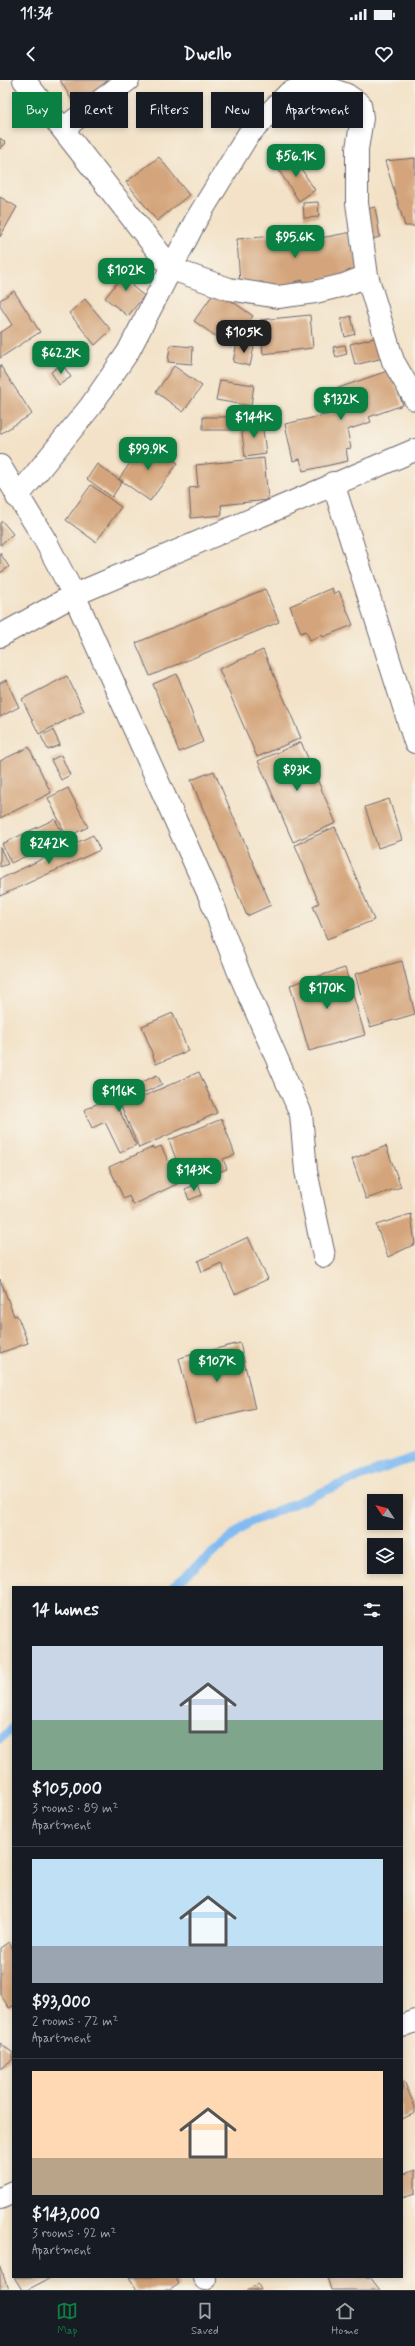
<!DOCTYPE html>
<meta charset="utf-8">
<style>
body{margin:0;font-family:Mynerve,sans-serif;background:#20242c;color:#f1f3f6;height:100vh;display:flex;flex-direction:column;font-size:15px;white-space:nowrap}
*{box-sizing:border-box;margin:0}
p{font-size:13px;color:#9ea1a6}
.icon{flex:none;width:22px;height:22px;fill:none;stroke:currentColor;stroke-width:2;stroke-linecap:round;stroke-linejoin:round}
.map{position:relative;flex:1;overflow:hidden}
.drawer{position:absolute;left:12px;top:1506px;width:391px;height:692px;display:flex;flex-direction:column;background:#171b24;border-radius:0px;box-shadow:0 2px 6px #0003}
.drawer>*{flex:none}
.hud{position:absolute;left:12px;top:12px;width:391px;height:36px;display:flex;gap:8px}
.needle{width:26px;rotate:305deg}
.fabs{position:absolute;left:367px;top:1414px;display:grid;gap:8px}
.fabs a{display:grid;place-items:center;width:36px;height:36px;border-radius:0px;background:#171b24;box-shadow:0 2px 6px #0003;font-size:20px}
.price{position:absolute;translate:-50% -34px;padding:0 9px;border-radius:8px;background:#0b8043;color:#fff;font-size:13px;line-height:26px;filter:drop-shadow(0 1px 2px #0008)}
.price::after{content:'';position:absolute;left:50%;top:24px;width:12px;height:9px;margin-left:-6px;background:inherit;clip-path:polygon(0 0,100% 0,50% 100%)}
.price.on{background:#222;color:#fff}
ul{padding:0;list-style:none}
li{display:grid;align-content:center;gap:8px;height:212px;padding:0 20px}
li+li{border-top:1px solid #363941}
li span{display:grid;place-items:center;height:124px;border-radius:0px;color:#555}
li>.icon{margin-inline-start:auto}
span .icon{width:72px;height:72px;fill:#fffc;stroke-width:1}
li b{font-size:17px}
h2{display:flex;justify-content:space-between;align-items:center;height:48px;padding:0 20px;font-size:17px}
.chip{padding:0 14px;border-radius:0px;background:#171b24;box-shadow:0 2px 6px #0003;font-size:14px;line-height:36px}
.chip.on{background:#0b8043;color:#fff}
.status{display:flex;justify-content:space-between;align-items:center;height:28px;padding:0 20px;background:#171b24;direction:ltr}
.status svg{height:11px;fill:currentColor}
header{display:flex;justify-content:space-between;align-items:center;height:52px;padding:0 20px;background:#171b24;font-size:18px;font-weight:700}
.dock{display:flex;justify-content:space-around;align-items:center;height:56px;border-top:1px solid #363941;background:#171b24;font-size:11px;color:#9ea1a6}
.dock a{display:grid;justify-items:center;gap:2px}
.dock .on{color:#0b8043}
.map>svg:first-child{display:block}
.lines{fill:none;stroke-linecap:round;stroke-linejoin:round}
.stream{stroke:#82bbf2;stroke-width:9}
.building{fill:#d4a57c}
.minor-casing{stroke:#6b656c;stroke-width:24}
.minor{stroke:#fff;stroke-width:22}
</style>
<div class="status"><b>11:34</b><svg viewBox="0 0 49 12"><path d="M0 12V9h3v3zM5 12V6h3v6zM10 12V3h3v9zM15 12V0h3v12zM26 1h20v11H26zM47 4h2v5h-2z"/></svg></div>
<header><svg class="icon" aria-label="back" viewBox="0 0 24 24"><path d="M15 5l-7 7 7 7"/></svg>Dwello<svg class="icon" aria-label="heart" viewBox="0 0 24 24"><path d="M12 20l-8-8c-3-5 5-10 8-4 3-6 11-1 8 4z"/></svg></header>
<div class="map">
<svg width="415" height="2210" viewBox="0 0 415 2210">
<rect width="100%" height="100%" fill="#f7f3e8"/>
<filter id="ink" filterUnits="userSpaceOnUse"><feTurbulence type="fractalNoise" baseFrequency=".025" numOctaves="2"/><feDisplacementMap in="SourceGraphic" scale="8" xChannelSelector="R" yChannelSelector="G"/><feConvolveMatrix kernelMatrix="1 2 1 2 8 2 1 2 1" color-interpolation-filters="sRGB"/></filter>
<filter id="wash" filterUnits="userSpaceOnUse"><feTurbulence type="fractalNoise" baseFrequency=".012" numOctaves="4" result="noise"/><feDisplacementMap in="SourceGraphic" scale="16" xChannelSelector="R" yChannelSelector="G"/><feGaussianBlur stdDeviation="0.9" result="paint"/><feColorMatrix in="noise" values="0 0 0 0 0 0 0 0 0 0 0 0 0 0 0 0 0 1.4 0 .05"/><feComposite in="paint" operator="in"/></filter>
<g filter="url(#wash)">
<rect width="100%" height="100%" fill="#f3e2c7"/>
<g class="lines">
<g class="stream">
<polyline points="173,1507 248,1443 346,1402 415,1377"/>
<polyline points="0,1659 13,1648"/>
</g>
</g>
<g id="blocks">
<g class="building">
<polygon points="60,0 109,0 110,2 75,25"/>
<polygon points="0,58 6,63 0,69"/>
<polygon points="292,75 315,110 299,121 276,86"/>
<polygon points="159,77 189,115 157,141 126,102"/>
<polygon points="415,78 415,146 405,146 385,81"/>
<polygon points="0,117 17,127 0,157"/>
<polygon points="318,122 319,137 304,138 303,123"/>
<polygon points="375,127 380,157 365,161 359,131"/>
<polygon points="303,148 304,161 353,152 360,192 303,203 303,200 294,202 294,208 264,211 263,202 240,203 237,159 275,156 274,151"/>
<polygon points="132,184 143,193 132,206 144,216 128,236 105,218"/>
<polygon points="216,210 253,236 231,267 194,241"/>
<polygon points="14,211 40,252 0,278 0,253 12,245 0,226 0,220"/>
<polygon points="85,219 111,250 95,265 69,233"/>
<polygon points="310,235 313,268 263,274 260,240"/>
<polygon points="351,236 355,254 345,257 341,239"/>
<polygon points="382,256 387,277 355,285 350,264"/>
<polygon points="237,263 254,267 250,286 233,282"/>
<polygon points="170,265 193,267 192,284 168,282"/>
<polygon points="345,265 347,274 336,277 333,267"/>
<polygon points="62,284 71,297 59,305 51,292"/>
<polygon points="0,285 32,334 0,354"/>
<polygon points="174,286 202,306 183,332 156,312"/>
<polygon points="390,290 403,325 369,337 371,342 347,350 351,368 346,369 348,381 303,391 300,379 293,381 285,344 334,333 327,312"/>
<polygon points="220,300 254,305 251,326 216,320"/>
<rect x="203" y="337" width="30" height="13"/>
<polygon points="262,341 266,374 245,377 241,344"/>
<polygon points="146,360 178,383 150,421 119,399"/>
<polygon points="264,378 268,420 221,425 222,435 191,438 189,408 198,407 196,385"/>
<polygon points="97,384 122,402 112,417 87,399"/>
<polygon points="91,405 121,427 96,462 66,440"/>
<polygon points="2,441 13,454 0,465 0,443"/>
<polygon points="0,473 9,487 0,493"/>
<polygon points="332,508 334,514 339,511 353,545 323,557 322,555 310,560 306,551 301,553 290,526"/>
<polygon points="265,509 279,542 150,596 136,563"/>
<polygon points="263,570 301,658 257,677 219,589"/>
<polygon points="177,594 203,662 179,672 153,604"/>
<polygon points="67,596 84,631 39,654 22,619"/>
<polygon points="6,600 19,627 0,637 0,603"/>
<polygon points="53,650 60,665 48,670 41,656"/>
<polygon points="301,662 336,743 293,762 258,681"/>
<polygon points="29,667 51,713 0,738 0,681"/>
<polygon points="61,675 70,695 61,700 51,680"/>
<polygon points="214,691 271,825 247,836 191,700"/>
<polygon points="68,708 88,747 67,757 48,718"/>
<polygon points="389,719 402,760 378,768 365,727"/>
<polygon points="55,739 65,758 11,783 2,764"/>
<polygon points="335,747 374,840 327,859 313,826 319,823 295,765"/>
<polygon points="93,755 100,770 0,816 0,799"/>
<polygon points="0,767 8,784 0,787"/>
<polygon points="402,881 415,934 370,947 355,894"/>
<polygon points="345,888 365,955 309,971 290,905"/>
<polygon points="173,933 188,971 156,984 142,946"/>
<polygon points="199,992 217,1033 139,1068 121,1026"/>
<polygon points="157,995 162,1004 117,1026 136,1065 120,1073 105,1042 92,1048 84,1030"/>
<polygon points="222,1039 235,1075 223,1079 227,1089 193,1102 190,1094 182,1096 169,1060"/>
<polygon points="161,1066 179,1103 133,1125 129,1116 124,1119 109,1087 153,1067 154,1069"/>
<polygon points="386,1066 401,1107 366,1119 352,1079"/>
<polygon points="198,1104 202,1115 189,1120 185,1109"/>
<polygon points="411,1134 415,1164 388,1177 376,1145"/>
<polygon points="248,1157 268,1199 235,1214 221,1183 202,1192 198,1181"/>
<polygon points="0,1199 14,1236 17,1235 28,1263 0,1273"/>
<polygon points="240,1263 255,1329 195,1343 179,1278"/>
<polygon points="9,1862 13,1869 13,1926 9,1928 0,1914 0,1868"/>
<polygon points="0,1963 13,1973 13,1979 0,1989"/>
<polygon points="402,2001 404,2001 415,2027 415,2033 402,2039"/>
<polygon points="415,2090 415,2114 402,2118 402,2095"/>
<polygon points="0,2185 8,2210 0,2210"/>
<polygon points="14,2197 52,2197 27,2210 22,2210"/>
<polygon points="129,2197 175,2197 179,2204 170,2210 137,2210"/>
<polygon points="327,2197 370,2197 380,2210 331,2210"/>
<polygon points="258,2204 261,2210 247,2210"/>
</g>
</g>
</g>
<g filter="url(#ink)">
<use href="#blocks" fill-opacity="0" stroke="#6b656c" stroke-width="1"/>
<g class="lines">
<g class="minor-casing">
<g id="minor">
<polyline points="24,0 172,189 229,209 278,217 315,212 344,205 367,196"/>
<polyline points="64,48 128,0"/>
<polyline points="0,386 45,460 74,515 210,817 238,890 301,1034 306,1091 324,1176"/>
<polyline points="333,403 415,662"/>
<polyline points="17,417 90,327 128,272 196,140 248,55 289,13 309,5 323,6 347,15 360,24 362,38 357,69 357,123 367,196 393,281 415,319"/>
<polyline points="0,556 74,515 415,370"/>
<polyline points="402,1946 415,1941"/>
<polyline points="0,2118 13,2112"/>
<polyline points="204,2197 205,2199"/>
</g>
</g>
<use href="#minor" class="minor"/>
</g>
</g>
</svg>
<div class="fabs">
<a><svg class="needle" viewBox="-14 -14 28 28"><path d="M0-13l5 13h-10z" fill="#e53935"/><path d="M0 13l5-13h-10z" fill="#9ea1a6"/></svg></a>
<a><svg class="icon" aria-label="layers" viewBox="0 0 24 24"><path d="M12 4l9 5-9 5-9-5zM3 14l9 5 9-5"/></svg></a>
</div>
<b class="price" style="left:296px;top:98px">$56.1K</b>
<b class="price" style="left:295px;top:179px">$95.6K</b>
<b class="price" style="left:126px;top:212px">$102K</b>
<b class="price on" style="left:244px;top:274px">$105K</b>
<b class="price" style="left:61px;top:295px">$62.2K</b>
<b class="price" style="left:341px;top:341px">$132K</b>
<b class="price" style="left:254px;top:359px">$144K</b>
<b class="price" style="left:148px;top:391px">$99.9K</b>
<b class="price" style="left:297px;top:712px">$93K</b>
<b class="price" style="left:49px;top:785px">$242K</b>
<b class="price" style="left:327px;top:930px">$170K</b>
<b class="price" style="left:119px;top:1033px">$116K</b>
<b class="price" style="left:194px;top:1112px">$143K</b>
<b class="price" style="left:217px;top:1303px">$107K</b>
<div class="hud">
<a class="chip on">Buy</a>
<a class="chip">Rent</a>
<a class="chip">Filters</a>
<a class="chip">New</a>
<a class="chip">Apartment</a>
</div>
<section class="drawer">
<h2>14 homes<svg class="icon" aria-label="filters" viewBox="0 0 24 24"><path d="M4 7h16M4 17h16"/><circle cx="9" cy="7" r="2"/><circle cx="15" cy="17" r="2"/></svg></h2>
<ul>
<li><span style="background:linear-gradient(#c9d6e8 60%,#7fa58c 0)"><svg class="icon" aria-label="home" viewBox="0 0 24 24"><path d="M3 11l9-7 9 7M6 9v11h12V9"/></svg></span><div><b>$105,000</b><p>3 rooms · 89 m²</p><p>Apartment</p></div></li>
<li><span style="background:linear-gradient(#bfe0f5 70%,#9aa5b1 0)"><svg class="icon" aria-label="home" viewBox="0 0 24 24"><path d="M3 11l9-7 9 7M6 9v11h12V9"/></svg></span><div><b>$93,000</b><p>2 rooms · 72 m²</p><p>Apartment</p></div></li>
<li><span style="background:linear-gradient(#ffd9b3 70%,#b9a48a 0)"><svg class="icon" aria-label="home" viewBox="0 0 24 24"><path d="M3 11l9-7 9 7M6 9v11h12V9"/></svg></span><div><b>$143,000</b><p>3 rooms · 92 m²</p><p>Apartment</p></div></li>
</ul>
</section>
</div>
<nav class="dock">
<a class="on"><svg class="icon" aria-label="map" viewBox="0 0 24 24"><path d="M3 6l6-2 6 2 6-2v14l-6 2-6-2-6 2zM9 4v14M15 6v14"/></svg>Map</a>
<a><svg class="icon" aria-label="saved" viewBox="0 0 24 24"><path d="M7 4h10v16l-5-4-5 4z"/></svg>Saved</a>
<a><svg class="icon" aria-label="home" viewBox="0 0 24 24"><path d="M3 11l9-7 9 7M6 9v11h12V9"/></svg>Home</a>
</nav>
